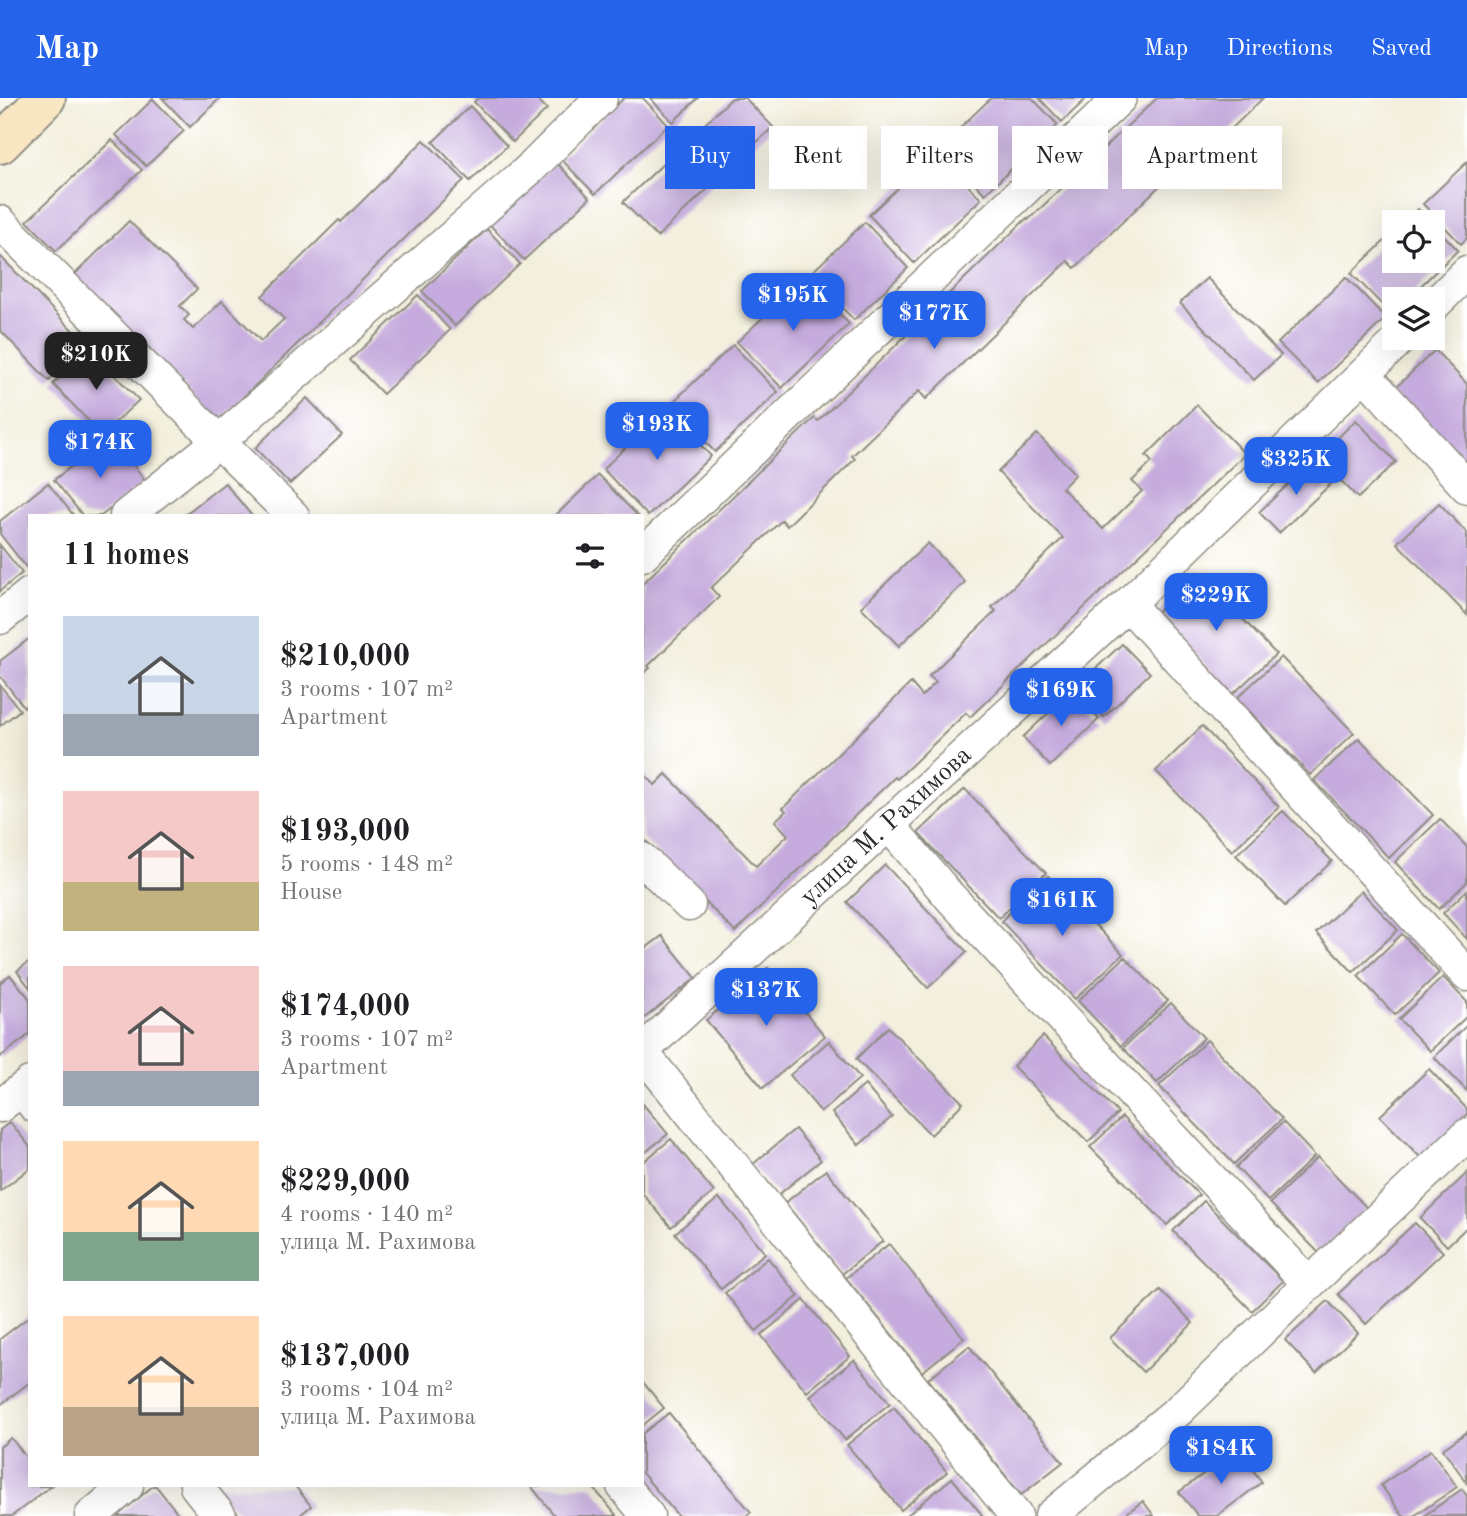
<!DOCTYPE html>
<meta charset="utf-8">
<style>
body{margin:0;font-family:"Old Standard TT",serif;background:#f6f6f6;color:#202124;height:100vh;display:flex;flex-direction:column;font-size:26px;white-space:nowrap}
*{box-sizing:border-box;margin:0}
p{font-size:23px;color:#757577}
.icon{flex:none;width:38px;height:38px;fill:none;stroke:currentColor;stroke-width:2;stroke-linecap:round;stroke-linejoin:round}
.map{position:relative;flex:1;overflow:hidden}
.side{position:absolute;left:28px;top:416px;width:616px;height:973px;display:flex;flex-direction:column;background:#fff;border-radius:0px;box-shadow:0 7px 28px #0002}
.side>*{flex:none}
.banner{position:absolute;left:665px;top:28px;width:665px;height:63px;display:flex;gap:14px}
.controls{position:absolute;left:1382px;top:112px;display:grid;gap:14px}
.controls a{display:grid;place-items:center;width:63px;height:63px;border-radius:0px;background:#fff;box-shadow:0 7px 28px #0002;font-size:35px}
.price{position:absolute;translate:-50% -60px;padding:0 16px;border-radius:14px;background:#2563eb;color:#fff;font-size:23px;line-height:46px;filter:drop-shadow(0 2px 4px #0008)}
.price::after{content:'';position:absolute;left:50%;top:42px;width:21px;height:16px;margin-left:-10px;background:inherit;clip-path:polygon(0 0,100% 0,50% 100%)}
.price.selected{background:#222;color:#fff}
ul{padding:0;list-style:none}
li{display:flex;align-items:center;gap:21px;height:175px;padding:0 35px}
li span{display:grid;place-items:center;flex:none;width:196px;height:140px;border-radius:0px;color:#555}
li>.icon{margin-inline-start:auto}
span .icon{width:84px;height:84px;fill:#fffc;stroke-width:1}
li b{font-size:30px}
h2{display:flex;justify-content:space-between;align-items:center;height:84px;padding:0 35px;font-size:30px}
.pill{padding:0 24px;border-radius:0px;background:#fff;box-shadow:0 7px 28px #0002;font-size:24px;line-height:63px}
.pill.selected{background:#2563eb;color:#fff}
header{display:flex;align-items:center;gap:42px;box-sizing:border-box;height:98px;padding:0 35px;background:#2563eb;color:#fff}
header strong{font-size:33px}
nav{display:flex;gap:38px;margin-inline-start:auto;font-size:24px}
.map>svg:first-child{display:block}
.building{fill:#c6acde}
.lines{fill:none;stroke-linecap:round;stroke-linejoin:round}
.lane-casing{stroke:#8f8d84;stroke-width:19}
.street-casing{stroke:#8f8d84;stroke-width:35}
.secondary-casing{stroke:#8f8d84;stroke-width:42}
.lane{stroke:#fff;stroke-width:16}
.street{stroke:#fff;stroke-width:32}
.secondary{stroke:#f9e7c3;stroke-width:38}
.labels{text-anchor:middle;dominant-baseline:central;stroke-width:6;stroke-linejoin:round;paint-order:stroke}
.street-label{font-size:26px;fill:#2b2b2b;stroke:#fff}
</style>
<header>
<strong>Map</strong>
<nav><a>Map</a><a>Directions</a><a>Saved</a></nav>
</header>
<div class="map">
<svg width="1467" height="1418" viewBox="0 0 1467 1418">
<rect width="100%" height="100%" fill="#fff"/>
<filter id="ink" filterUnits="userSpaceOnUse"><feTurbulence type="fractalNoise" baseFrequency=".0143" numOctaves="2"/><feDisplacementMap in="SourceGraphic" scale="14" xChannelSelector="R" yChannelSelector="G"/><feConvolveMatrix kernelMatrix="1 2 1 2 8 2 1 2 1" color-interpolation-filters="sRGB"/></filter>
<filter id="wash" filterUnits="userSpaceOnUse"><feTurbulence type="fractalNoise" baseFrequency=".00686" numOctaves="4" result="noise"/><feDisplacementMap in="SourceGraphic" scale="28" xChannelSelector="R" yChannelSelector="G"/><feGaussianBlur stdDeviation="1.57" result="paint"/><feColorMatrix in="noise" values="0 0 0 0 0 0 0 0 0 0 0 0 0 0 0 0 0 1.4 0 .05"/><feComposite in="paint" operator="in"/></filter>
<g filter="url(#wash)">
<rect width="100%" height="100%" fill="#f3efdd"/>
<g id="blocks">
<g class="building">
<polygon points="162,0 220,0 190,29"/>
<polygon points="478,0 536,0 547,11 513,44 474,4"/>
<polygon points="624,0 643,0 668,27 595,96 560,60"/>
<polygon points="650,0 698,0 673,24"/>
<polygon points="732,0 745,0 773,29 657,139 623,104"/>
<polygon points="991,0 1032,0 1058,27 985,96 940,49"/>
<polygon points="1039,0 1087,0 1062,24"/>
<polygon points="1157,0 1263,0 1217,45 1210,39 1075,170 1068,163 926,301 919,293 852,358 855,361 787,428 782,422 711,490 719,499 648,568 650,570 642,577 642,486 814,320 818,323 1027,120 1028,122"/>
<polygon points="153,1 184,33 146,68 116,37"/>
<polygon points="470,8 507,48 470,83 433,44"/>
<polygon points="112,42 142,72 56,153 27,123"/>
<polygon points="424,42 464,82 219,323 72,179 129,123 197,191 180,208 189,217 184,222 193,231 222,203 261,243 284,221 262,198 339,122 341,124"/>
<polygon points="936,54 981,101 914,165 869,117"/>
<polygon points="556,64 590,100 524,162 490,127"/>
<polygon points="1467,64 1467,140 1461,146 1423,106"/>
<polygon points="1418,111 1432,124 1404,124"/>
<polygon points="865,124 908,170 854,222 810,176"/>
<polygon points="1433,126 1458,152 1407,201 1395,201 1395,213 1391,216 1351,175 1395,133 1395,163 1433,163"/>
<polygon points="487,131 520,166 455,228 422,193"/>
<polygon points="0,158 86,246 49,283 0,232"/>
<polygon points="805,179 849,226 782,290 737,244"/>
<polygon points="1346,179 1386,220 1318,285 1278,245"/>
<polygon points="1207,180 1281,257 1254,282 1180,205"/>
<polygon points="418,197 450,232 383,296 350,262"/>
<polygon points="733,247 778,294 715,354 670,307"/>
<polygon points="89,251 139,302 102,337 53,286"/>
<polygon points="1435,252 1467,286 1467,373 1391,294"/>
<polygon points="307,300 342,337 290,386 255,350"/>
<polygon points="1197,307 1245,356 970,619 966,615 897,681 895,679 735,834 642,739 642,674 655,687 666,676 756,768 788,737 775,723 786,713 783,710 911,585 922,598 936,584 929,578 996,513 992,509 1063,440 998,374 1037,336 1076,376 1062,390 1103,431 1142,393 1132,383 1152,364 1146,358"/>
<polygon points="666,311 711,358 648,418 603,371"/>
<polygon points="1356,322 1396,364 1358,400 1318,359"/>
<polygon points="110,338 146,383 101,418 83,418 54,382"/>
<polygon points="1313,363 1333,384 1279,435 1259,414"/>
<polygon points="598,377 638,418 555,418"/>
<polygon points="48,385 74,418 30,418 30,474 0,436 0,423"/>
<polygon points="225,385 252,418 183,418"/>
<polygon points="1439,405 1467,435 1467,517 1397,445"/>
<polygon points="928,445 965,484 899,548 861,509"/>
<polygon points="0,447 22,475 0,493"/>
<polygon points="1198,474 1276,556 1233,596 1156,515"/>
<polygon points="30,540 30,605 24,609 0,578 0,563"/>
<polygon points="1122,546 1150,575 1104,619 1076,589"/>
<polygon points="1281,559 1354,635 1310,677 1237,600"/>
<polygon points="0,587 20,612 0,628"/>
<polygon points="1072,593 1099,621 1050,668 1023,639"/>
<polygon points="1202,628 1279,709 1232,753 1156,673"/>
<polygon points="1359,640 1433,717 1389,760 1314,682"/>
<polygon points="965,691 1046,775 999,820 918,735"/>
<polygon points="1283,713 1332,763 1285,808 1236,757"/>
<polygon points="1440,721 1467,749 1467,784 1439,811 1395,764"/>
<polygon points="885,767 967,854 928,890 847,804"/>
<polygon points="1048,778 1123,856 1075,901 1001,823"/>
<polygon points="1467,792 1467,841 1443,815"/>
<polygon points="1361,793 1398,832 1353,874 1316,835"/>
<polygon points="1402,836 1439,875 1395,917 1358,878"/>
<polygon points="662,838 696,880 642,922 642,853"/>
<polygon points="1125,859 1168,903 1121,948 1078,903"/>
<polygon points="30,863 30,890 17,873"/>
<polygon points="768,870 825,938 763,990 706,922"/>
<polygon points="10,877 30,901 30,936 0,959 0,885"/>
<polygon points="1443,879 1467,904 1467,918 1430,953 1399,921"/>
<polygon points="1171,905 1204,940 1157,985 1123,950"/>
<polygon points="1467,927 1467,993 1434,959"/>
<polygon points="888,929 963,1005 931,1037 856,961"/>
<polygon points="1043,938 1118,1015 1088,1044 1013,968"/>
<polygon points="1207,942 1282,1021 1234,1066 1159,988"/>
<polygon points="829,943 860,980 821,1014 790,977"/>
<polygon points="1429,971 1467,1011 1467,1016 1421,1060 1380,1018"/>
<polygon points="865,987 892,1019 859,1047 832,1015"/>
<polygon points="642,1005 668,1036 642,1057"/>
<polygon points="1122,1019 1199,1097 1167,1127 1090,1049"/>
<polygon points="10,1024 30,1049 30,1070 0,1093 0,1032"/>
<polygon points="1283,1024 1315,1058 1268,1103 1236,1069"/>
<polygon points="795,1031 821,1062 778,1097 752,1067"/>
<polygon points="671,1041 714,1094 671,1129 642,1095 642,1065"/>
<polygon points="1318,1059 1367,1110 1319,1155 1270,1105"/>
<polygon points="826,1072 883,1143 842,1176 785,1105"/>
<polygon points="1467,1075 1467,1129 1447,1148 1420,1120"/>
<polygon points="719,1100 765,1155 721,1191 675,1135"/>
<polygon points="1204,1103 1283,1183 1252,1213 1173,1133"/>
<polygon points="1415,1125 1443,1154 1366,1226 1338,1196"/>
<polygon points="889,1146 964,1240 922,1274 846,1180"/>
<polygon points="768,1160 799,1198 756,1233 725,1195"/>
<polygon points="1160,1192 1193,1225 1143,1274 1110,1240"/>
<polygon points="804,1202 850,1258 807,1294 761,1237"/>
<polygon points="1328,1203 1358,1235 1316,1275 1285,1242"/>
<polygon points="30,1218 30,1284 0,1307 0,1241"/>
<polygon points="969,1248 1063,1364 1021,1397 928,1281"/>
<polygon points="854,1262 890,1305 845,1342 810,1298"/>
<polygon points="642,1283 664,1310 642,1328"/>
<polygon points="894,1309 947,1374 901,1412 847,1347"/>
<polygon points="669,1315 751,1414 746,1418 678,1418 642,1375 642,1336"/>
<polygon points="1467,1334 1467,1385 1443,1351"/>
<polygon points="11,1340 30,1364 30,1388 51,1388 12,1418 0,1418 0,1349"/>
<polygon points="1237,1351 1262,1384 1217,1418 1198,1418 1179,1394"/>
<polygon points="1431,1352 1457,1389 1414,1418 1403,1418 1381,1387"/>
<polygon points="952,1380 983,1418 906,1418"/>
<polygon points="153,1388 156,1388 180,1418 117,1418"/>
<polygon points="215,1388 295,1388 311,1408 299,1418 240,1418"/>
<polygon points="531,1388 592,1388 617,1418 555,1418"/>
<polygon points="1462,1391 1467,1398 1467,1418 1424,1418"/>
<polygon points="1143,1403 1154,1418 1123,1418"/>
</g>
</g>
</g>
<g filter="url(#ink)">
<use href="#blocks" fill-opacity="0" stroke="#8f8d84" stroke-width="2"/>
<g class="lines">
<g class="lane-casing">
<polyline id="lane" points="15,996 30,1015"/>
</g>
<g class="street-casing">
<g id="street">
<polyline points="0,124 293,418"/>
<polyline points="1433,208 1467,174"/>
<polyline points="1364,276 1467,389"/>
<polyline points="126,418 218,344 533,68 601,0"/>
<polyline points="642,457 1120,0"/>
<polyline points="1128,506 1467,877"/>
<polyline points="0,520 30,496"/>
<polyline points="888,726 950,799 1309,1186"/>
<polyline points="642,761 689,807"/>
<path id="s1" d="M642 953 1128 506 1401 240"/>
<polyline points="642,954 1016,1418"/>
<polyline points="0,1008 30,985"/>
<polyline points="196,1388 220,1418"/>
<polyline points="623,1388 648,1418"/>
<polyline points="91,1418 127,1388"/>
<polyline points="1051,1418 1179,1312 1309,1186 1467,1037"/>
</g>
</g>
<g class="secondary-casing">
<polyline id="secondary" points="0,46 46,0"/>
</g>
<use href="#lane" class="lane"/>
<use href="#street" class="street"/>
<use href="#secondary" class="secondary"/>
</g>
</g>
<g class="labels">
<g class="street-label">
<text stroke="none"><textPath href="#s1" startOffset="332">улица М. Рахимова</textPath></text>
</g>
</g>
</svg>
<div class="controls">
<a><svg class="icon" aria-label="locate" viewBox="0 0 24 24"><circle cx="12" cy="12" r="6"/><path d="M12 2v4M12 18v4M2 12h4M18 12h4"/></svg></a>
<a><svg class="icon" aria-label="layers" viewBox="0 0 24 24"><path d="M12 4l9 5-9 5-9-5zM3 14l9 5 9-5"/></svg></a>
</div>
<b class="price" style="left:793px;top:235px">$195K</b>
<b class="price" style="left:934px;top:253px">$177K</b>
<b class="price selected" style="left:96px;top:294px">$210K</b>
<b class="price" style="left:657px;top:364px">$193K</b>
<b class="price" style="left:100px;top:382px">$174K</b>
<b class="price" style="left:1296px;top:399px">$325K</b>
<b class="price" style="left:1216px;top:535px">$229K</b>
<b class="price" style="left:1061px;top:630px">$169K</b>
<b class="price" style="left:1062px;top:840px">$161K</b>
<b class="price" style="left:766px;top:930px">$137K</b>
<b class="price" style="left:1221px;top:1388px">$184K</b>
<div class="banner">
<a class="pill selected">Buy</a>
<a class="pill">Rent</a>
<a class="pill">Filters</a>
<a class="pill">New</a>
<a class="pill">Apartment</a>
</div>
<section class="side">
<h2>11 homes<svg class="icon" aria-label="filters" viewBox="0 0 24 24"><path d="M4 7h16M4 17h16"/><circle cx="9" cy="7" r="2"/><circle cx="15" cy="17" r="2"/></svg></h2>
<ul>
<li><span style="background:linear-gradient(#c9d6e8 70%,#9aa5b1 0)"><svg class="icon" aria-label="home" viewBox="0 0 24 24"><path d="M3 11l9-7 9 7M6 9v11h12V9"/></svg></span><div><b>$210,000</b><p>3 rooms · 107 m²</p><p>Apartment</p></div></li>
<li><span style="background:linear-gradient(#f6c9c9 65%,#c2b280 0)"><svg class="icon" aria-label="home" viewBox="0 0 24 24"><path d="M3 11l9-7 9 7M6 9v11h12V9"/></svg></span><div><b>$193,000</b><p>5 rooms · 148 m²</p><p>House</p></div></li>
<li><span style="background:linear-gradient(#f6c9c9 75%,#9aa5b1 0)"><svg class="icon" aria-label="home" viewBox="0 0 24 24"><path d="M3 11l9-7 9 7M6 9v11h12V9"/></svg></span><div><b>$174,000</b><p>3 rooms · 107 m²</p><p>Apartment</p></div></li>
<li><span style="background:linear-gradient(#ffd9b3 65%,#7fa58c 0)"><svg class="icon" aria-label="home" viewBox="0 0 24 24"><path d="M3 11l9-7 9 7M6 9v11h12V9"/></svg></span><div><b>$229,000</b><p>4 rooms · 140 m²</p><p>улица М. Рахимова</p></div></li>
<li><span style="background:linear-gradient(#ffd9b3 65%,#b9a48a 0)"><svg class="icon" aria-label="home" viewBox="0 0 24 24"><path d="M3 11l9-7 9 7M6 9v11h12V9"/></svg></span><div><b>$137,000</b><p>3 rooms · 104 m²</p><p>улица М. Рахимова</p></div></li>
</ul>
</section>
</div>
